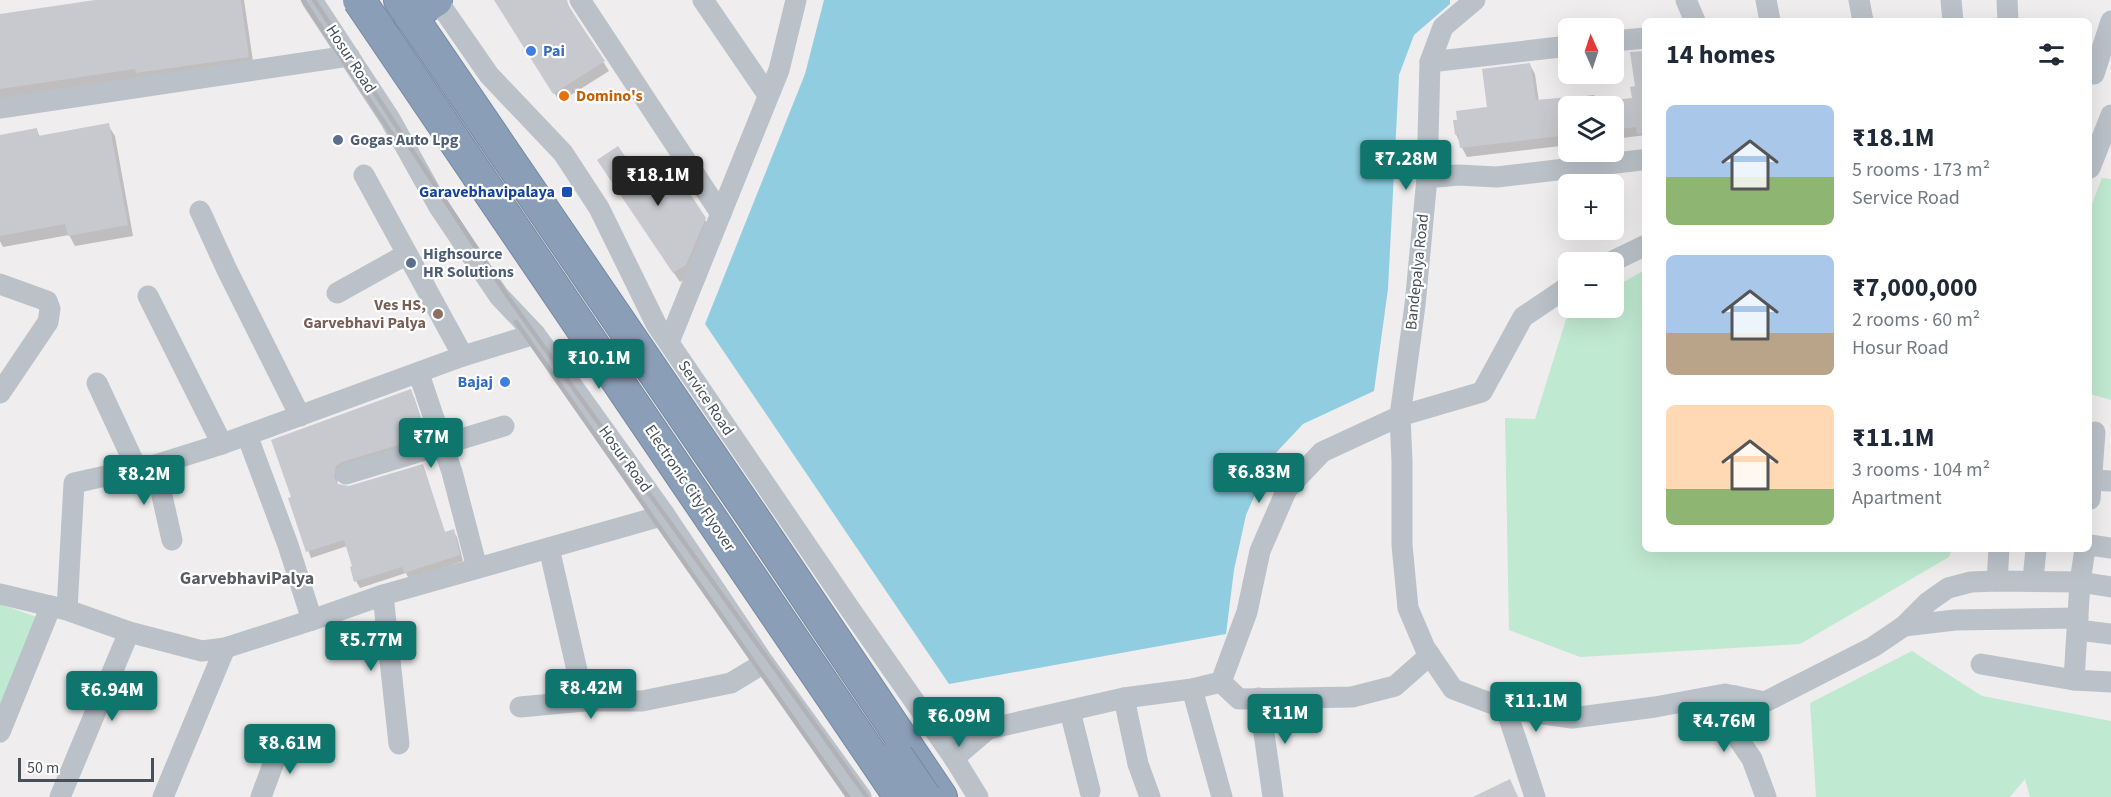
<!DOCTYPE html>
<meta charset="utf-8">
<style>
body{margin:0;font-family:"Source Sans 3",sans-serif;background:#f6f6f7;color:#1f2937;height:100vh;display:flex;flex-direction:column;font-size:22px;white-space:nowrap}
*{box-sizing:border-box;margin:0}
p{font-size:20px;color:#747a83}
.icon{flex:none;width:33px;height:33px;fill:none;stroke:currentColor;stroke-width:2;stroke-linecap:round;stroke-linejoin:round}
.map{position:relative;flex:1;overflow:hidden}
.sheet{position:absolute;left:1642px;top:18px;width:450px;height:534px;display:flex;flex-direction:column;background:#fff;border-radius:9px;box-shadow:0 6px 24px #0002}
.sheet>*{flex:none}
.needle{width:39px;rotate:357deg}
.controls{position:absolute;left:1558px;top:18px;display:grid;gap:12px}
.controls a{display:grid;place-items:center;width:66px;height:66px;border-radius:9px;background:#fff;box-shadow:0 6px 24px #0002;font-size:30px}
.scale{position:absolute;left:18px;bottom:15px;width:136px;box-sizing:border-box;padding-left:6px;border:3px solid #474f58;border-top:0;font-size:16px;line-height:21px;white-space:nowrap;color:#474f58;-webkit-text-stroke:4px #fff;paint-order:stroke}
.price{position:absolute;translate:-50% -51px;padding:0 14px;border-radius:6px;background:#0f766e;color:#fff;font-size:20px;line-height:39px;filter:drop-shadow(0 2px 3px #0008)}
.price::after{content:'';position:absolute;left:50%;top:36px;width:18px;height:14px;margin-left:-9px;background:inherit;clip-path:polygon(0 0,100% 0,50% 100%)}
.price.current{background:#222;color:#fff}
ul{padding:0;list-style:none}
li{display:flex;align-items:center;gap:18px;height:150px;padding:0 24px}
li span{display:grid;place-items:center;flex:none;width:168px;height:120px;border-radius:9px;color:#555}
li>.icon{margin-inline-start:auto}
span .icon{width:72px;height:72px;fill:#fffc;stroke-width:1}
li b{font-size:26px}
h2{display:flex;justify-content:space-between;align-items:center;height:72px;padding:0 24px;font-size:26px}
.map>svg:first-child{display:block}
.green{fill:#c0e9d1}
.water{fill:#91cde1}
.shadow{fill:#0003}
.building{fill:#c7c9cf}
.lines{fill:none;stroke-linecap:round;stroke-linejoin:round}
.highway-casing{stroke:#7589a2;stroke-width:34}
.minor{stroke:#bac1c8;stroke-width:21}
.highway{stroke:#8a9eb7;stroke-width:32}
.rail{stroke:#b0b2b7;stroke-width:4.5}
.highway-bridge-casing{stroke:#7589a2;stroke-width:34;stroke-linecap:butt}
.highway-bridge{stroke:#8a9eb7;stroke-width:32}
.shop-dot{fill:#3f7fe0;stroke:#fff;stroke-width:2}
.food-dot{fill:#e8710a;stroke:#fff;stroke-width:2}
.service-dot{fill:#5c6f8a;stroke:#fff;stroke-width:2}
.transit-dot{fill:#1a4fb4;stroke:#fff;stroke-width:2}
.education-dot{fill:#8d6e63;stroke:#fff;stroke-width:2}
.labels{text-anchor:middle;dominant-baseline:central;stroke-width:4.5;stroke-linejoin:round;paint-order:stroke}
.shop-label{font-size:16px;font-weight:bold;fill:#366cbe;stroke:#fff;text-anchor:start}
.street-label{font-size:16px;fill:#474f58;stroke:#fff}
.food-label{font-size:16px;font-weight:bold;fill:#c56008;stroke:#fff;text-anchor:start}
.service-label{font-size:16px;font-weight:bold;fill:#4e5e75;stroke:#fff;text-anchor:start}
.transit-label{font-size:16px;font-weight:bold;fill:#164399;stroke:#fff;text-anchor:end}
.education-label{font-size:16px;font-weight:bold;fill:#785e54;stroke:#fff;text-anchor:end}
.neighbourhood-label{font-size:18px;font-weight:bold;fill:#5a5d61;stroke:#fff}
</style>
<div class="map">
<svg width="2111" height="797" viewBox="0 0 2111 797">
<rect width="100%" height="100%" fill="#efeded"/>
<g class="green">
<polygon points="2102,178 2111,179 2111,400 2090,394 2090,209"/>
<polygon points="1645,270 1646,549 1952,549 1949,557 1800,644 1580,657 1509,630 1505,418 1535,419 1569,310 1573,308 1614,308 1614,287"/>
<polygon points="0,604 42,619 0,718"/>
<polygon points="1912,651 1982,696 2111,721 2111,797 2030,797 2025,779 2010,797 1816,797 1810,703"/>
</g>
<polygon class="water" points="824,0 1450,0 1450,4 1414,35 1399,75 1388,289 1374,391 1303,424 1271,458 1246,515 1234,570 1226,634 949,684 705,324 805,74"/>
<g class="shadow">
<polygon points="105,0 244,0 254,68 0,100 0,16"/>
<polygon points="495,0 565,0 609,71 560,102"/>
<polygon points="1646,52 1646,135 1614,139 1614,106 1569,106 1569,145 1467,157 1462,148 1456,134 1489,109 1530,65 1535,74 1539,102 1594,95 1599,104 1633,99"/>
<polygon points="108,125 115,136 133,236 75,246 69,235 3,247 0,241 0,136 36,129 40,137"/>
<polygon points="604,170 640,182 704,218 710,229 692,275 680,282"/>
<polygon points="414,397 428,440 339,472 337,485 349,488 422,466 445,533 453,531 457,537 463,561 409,579 406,573 360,588 356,581 354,567 347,546 311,558 290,499"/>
</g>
<g class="building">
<polygon points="95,0 241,0 249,57 136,73 135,69 0,89 0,14"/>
<polygon points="494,0 567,0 569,7 605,61 553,94"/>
<polygon points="1646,51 1646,133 1637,134 1636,127 1614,130 1614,100 1632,98 1630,87 1635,86 1630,52"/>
<polygon points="1530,63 1536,100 1569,97 1569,135 1460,148 1458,134 1455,135 1453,120 1457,120 1456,111 1487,107 1482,69"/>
<polygon points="109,123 128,225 68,236 65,224 0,236 0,135 37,128 38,136"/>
<polygon points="618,146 641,180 669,162 706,218 686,265 673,273 597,160"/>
<polygon points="411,389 426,433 414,437 415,440 342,462 336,466 334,477 338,484 349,486 423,464 445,532 454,529 460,555 404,573 402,567 354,582 350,567 352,566 344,540 306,552 288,498 291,497 271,440"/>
<polygon points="1510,779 1518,797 1473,797"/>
</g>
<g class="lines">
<g class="highway-casing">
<g id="highway">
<polyline points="400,0 752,516 941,797"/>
<polyline points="410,16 436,0"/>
</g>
</g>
<g class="minor">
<polyline points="312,0 390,119 439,207 499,296 535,334 665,515 764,663 861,797"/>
<polyline points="437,0 489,75 563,153 599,208 656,324 850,609 954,758 978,797"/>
<polyline points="580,0 721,214"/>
<polyline points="703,0 768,95"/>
<polyline points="1475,0 1443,27 1430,62 1427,178 1415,305 1400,416 1402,461 1402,545 1408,608 1425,648 1453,689 1506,709 1572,718 1655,707 1725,694 1765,702 1873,647 1904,626 1928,602 1948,588 1971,582 1997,581 2080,582 2111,587"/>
<polyline points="1686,0 1695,21"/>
<polyline points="1766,0 1770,21"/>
<polyline points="1859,0 1863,21"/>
<polyline points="1951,0 1953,21"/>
<polyline points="2007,0 2008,21"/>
<polyline points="1614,41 1645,38"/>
<polyline points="1430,62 1569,46"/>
<polyline points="2094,74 2111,21"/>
<polyline points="0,108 349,56"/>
<polyline points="2090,168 2111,115"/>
<polyline points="364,175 463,356"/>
<polyline points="1427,178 1458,175 1497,177 1641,160"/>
<polyline points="200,211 227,270 300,416"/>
<polyline points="1611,262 1646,245"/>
<polyline points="0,284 47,301 50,309 48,322 0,393"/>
<polyline points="337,293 407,254"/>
<polyline points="148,296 222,444"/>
<polyline points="669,342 779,70 796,0"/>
<polyline points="419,374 452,472 477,568"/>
<polyline points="97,383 137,469"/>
<polyline points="247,435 288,545 312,620"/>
<polyline points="155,465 172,540"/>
<polyline points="346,474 504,426"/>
<polyline points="2091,480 2111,481"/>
<polyline points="2090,499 2095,432"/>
<polyline points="2090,545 2111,548"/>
<polyline points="549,548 584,701 642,701 731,683 764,663"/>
<polyline points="2085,549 2080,582 2074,680 2111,682"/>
<polyline points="2033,580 2036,549"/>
<polyline points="1997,581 1999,549"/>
<polyline points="0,594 67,610 129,632 202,651 225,648 312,620 383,595 665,515"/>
<polyline points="383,595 399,744"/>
<polyline points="67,610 74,483 155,465 222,444 463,356 535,334"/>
<polyline points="1904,626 1955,620 2078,618"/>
<polyline points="2078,630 2111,634"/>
<polyline points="1981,664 2074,680"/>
<polyline points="1221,682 1239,699 1352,697 1395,686 1430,655"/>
<polyline points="1192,689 1222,797"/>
<polyline points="1736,696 1739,740 1752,759 1766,797"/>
<polyline points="1124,698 1138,764 1150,797"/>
<polyline points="1259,698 1273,797"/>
<polyline points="520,707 584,701"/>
<polyline points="1506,709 1535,797"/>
<polyline points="1070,711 1090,791"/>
<polyline points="932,728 988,729 1124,698 1192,689 1221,682 1247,612 1260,551 1287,489 1322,452 1400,416 1482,392 1523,317 1569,286"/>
<polyline points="0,732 51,606"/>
<polyline points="954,758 988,729"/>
<polyline points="60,797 129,632"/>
<polyline points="163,797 225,648"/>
<polyline points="261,797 282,740"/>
</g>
<use href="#highway" class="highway"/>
<g class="rail">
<polyline points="303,0 397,142"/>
<polyline points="314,0 508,297 867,797"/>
<polyline points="516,322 848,797"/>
</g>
<g class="highway-bridge-casing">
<g id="highway-bridge">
<polyline points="359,0 900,797"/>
<polyline points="897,756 925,797"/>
</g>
</g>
<use href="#highway-bridge" class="highway-bridge"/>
</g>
<g class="shop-dot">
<circle cx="531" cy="51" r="6"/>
<circle cx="505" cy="382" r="6"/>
</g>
<circle class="food-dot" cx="564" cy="96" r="6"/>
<g class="service-dot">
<circle cx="338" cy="140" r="6"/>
<circle cx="411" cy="263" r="6"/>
</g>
<rect class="transit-dot" x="561" y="186" width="12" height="12" rx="3"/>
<circle class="education-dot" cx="438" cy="314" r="6"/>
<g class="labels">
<g class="shop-label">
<text x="543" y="51">Pai</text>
<text x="493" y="382" text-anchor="end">Bajaj</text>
</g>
<g class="street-label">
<text transform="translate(351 59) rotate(57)">Hosur Road</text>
<text transform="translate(1417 272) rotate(-84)">Bandepalya Road</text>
<text transform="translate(706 398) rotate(56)">Service Road</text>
<text transform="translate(625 459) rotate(54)">Hosur Road</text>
<text transform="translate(690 488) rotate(56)">Electronic City Flyover</text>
</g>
<g class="food-label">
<text x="576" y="96">Domino's</text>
</g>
<g class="service-label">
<text x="350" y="140">Gogas Auto Lpg</text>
<text x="423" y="254">Highsource<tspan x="423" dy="18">HR Solutions</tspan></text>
</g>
<g class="transit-label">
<text x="555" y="192">Garavebhavipalaya</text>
</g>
<g class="education-label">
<text x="426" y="305">Ves HS,<tspan x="426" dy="18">Garvebhavi Palya</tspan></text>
</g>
<g class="neighbourhood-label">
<text x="247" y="578">GarvebhaviPalya</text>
</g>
</g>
</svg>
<div class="controls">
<a><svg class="needle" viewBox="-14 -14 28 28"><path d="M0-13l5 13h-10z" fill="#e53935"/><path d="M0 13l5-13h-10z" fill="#747a83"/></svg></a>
<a><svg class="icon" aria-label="layers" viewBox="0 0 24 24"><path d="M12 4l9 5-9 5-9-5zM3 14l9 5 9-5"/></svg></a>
<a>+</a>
<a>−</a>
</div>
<div class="scale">50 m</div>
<b class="price" style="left:1406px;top:191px">₹7.28M</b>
<b class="price current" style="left:658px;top:207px">₹18.1M</b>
<b class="price" style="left:599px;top:390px">₹10.1M</b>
<b class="price" style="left:431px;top:469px">₹7M</b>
<b class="price" style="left:1259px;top:504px">₹6.83M</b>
<b class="price" style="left:144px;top:506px">₹8.2M</b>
<b class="price" style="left:371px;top:672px">₹5.77M</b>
<b class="price" style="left:591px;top:720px">₹8.42M</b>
<b class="price" style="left:112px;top:722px">₹6.94M</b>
<b class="price" style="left:1536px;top:733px">₹11.1M</b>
<b class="price" style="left:1285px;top:745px">₹11M</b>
<b class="price" style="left:959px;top:748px">₹6.09M</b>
<b class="price" style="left:1724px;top:753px">₹4.76M</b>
<b class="price" style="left:290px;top:775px">₹8.61M</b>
<section class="sheet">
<h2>14 homes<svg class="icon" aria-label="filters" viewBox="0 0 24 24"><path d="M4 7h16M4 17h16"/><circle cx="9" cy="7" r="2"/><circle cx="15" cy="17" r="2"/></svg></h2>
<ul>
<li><span style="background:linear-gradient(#a9c7e8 60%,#8fb573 0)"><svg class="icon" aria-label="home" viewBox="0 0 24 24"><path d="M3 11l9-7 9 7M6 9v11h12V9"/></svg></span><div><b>₹18.1M</b><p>5 rooms · 173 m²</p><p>Service Road</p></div></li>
<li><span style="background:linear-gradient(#a9c7e8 65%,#b9a48a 0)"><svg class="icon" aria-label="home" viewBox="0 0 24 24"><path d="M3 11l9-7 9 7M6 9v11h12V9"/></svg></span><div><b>₹7,000,000</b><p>2 rooms · 60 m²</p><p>Hosur Road</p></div></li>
<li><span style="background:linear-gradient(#ffd9b3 70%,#8fb573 0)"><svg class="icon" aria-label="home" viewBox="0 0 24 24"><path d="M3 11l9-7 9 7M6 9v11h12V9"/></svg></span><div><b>₹11.1M</b><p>3 rooms · 104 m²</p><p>Apartment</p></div></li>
</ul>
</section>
</div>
